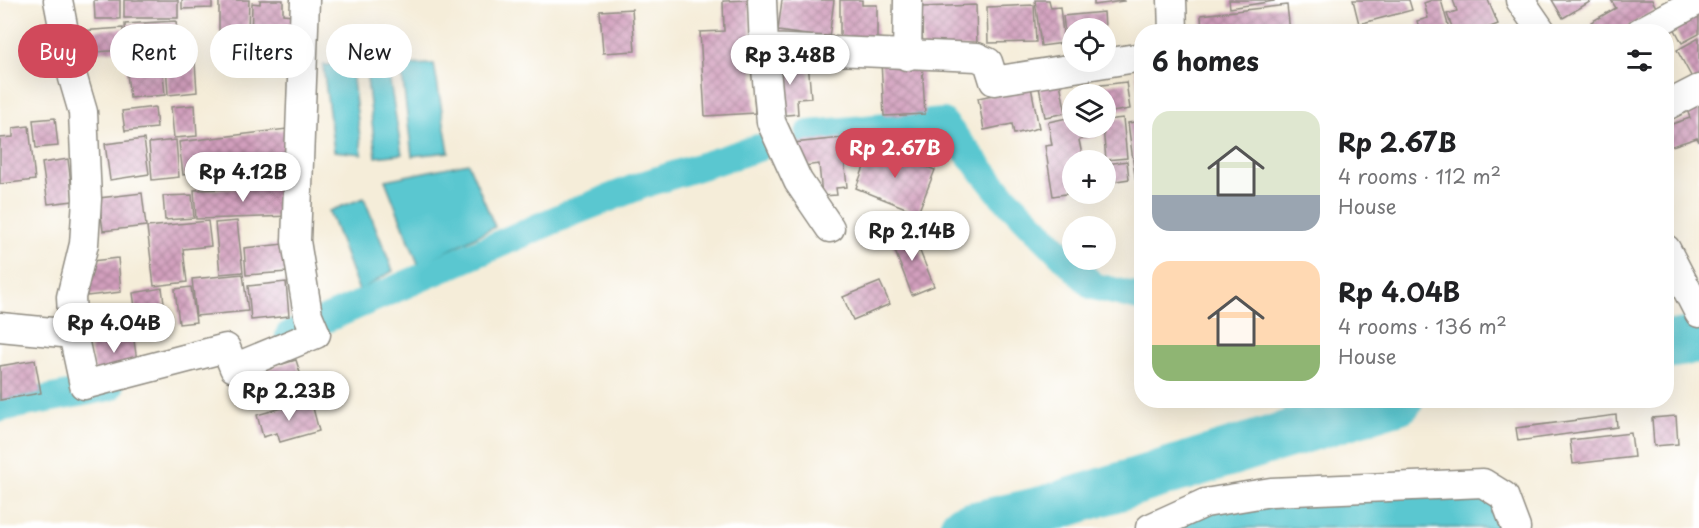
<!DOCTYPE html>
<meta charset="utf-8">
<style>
body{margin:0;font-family:"Playpen Sans",sans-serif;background:#f6f6f6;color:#202124;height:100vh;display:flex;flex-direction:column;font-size:22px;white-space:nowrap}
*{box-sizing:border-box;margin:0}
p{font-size:20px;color:#757577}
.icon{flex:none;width:33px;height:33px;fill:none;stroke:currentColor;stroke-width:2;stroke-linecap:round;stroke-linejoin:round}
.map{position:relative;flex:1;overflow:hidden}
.drawer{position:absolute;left:1134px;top:24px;width:540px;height:384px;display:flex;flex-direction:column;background:#fff;border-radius:24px;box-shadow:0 6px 24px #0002}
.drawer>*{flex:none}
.hud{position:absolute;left:18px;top:24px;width:570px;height:54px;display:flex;gap:12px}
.tools{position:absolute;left:1062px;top:18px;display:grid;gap:12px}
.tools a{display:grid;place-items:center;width:54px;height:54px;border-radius:50%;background:#fff;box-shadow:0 6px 24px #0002;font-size:30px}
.price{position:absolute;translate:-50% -51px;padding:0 14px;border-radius:21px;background:#fff;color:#222;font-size:20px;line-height:39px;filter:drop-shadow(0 2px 3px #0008)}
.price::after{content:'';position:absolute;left:50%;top:36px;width:18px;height:14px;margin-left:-9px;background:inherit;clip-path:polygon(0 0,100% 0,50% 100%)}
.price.current{background:#d1495b;color:#fff}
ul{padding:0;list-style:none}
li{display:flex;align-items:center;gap:18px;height:150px;padding:0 18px}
li span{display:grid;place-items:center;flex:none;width:168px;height:120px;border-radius:18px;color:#555}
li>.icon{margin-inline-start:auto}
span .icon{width:72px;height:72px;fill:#fffc;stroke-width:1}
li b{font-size:26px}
h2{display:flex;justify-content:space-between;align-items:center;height:72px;padding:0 18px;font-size:26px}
.pill{padding:0 21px;border-radius:27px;background:#fff;box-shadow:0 6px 24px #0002;font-size:21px;line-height:54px}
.pill.current{background:#d1495b;color:#fff}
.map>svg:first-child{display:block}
.water{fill:#5ac7d0;stroke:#42797e;stroke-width:1.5}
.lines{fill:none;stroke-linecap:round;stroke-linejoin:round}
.canal{stroke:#5ac7d0;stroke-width:28}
.river{stroke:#5ac7d0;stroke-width:48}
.building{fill:url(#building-cross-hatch)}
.minor-casing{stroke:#908c82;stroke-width:31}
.minor{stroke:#fff;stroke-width:28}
</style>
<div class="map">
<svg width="1699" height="528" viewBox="0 0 1699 528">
<defs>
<pattern id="building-cross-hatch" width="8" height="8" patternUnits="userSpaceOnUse" patternTransform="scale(1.5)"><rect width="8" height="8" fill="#d29fbd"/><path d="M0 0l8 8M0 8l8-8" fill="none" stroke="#ab829a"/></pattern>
</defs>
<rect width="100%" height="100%" fill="#fff"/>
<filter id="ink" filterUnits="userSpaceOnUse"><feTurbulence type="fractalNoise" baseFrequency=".0167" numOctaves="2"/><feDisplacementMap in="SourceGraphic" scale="12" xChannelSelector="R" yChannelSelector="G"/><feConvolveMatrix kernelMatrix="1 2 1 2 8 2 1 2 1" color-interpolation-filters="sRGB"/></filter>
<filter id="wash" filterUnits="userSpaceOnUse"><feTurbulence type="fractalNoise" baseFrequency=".008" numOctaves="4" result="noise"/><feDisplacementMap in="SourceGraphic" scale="24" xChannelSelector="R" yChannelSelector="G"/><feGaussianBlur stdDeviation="1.35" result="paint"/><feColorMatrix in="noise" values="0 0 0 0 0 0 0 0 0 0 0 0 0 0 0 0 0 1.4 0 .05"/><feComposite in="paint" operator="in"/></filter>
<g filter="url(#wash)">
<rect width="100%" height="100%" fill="#f5edd9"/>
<g class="water">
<polygon points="351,64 362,154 334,151 323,65"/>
<polygon points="434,64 449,152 412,156 401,65"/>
<polygon points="366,69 388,70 402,154 376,157"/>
<polygon points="468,163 495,227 419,266 385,180"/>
<polygon points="364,198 393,271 359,291 329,211"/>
<polygon points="1480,493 1494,500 1500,528 1167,528 1197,513 1266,502"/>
</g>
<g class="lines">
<g class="canal">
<polyline points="809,134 943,122 1002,195 1093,286 1142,298"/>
<polyline points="289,335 566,215 645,184 758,148"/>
<polyline points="0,408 110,387"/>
</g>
<g class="river">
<polyline points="1666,345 1699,340"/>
<polyline points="963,528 1047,509 1399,400"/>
</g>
</g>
<g id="blocks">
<g class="building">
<polygon points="94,0 120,0 120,19 95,19"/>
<rect x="124" y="0" width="54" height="18"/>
<polygon points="182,0 212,0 212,8 182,9"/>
<polygon points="219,0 249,0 248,31 219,31"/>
<polygon points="260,0 283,0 283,14 293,15 293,41 251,41 252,3 260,4"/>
<polygon points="749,0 755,113 705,116 700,32 724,31 723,1"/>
<polygon points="782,0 834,0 829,38 778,31"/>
<polygon points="840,0 862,0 862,5 877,5 877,41 840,41"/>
<polygon points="1035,0 1049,0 1051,8 1060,7 1064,43 1041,46"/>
<polygon points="1094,0 1123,0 1124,1 1094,5"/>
<polygon points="1229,0 1274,0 1274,1 1230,8"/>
<polygon points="1353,0 1409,0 1412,10 1359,24"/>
<polygon points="1432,0 1441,0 1450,32 1420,32 1417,21 1428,18 1424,3"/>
<polygon points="1453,0 1488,0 1498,24 1478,32 1454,32 1447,14 1457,11"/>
<polygon points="1552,0 1593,0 1563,18"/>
<polygon points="1611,0 1652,0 1657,9 1620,32 1597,32 1591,22 1616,8"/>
<polygon points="976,5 977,47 923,49 921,7"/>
<polygon points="1034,5 1036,42 988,43 987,7"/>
<polygon points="1287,5 1290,32 1202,32 1201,15"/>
<polygon points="632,9 635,51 603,53 600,11"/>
<polygon points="1699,9 1699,34 1682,43 1670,20"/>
<polygon points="1104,12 1105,28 1072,28 1072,58 1068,59 1063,16"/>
<polygon points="176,21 179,56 127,59 125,24"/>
<polygon points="123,28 124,50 81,53 79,31"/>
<polygon points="1699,38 1699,85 1697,87 1677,50"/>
<polygon points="808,61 811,98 797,99 798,114 775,116 771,64"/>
<polygon points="922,61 925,114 884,116 881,62"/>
<polygon points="162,62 165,95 130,98 126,66"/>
<polygon points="195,62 197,92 168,95 166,64"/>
<polygon points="1142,66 1142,102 1140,102 1135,67"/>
<polygon points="1059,78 1066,113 1045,117 1038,82"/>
<polygon points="1126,82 1130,109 1106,113 1106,94 1096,94 1094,86"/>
<polygon points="1031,87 1039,128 1014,134 1012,124 984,130 978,98"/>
<polygon points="1699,92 1699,142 1697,138 1666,148 1666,126 1690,118 1683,98"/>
<polygon points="195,105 197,136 174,138 171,107"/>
<polygon points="155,107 157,128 125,131 122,111"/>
<polygon points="1072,117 1072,128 1096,128 1097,137 1079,140 1083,160 1072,160 1072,193 1053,196 1045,146 1052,145 1048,122"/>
<polygon points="55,118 58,146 36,148 33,120"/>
<polygon points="1123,118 1127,158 1106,160 1103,128 1106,128 1106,120"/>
<polygon points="1142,121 1142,182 1136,183 1128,123"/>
<polygon points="29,126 35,180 0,184 0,138 13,137 13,128"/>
<polygon points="287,129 291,161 183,175 179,142"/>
<polygon points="842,138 847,187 836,188 837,195 822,196 819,164 796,167 793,143"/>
<polygon points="144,139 149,174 110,180 105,144"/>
<polygon points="176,140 179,177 152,180 149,143"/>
<polygon points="872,146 935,170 918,213 856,188"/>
<polygon points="68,159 73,201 48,204 42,163"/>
<polygon points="1127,161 1129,179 1110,182 1107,164"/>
<polygon points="291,187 292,216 196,219 194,190"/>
<polygon points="142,193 146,226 103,231 99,198"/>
<polygon points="192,195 194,218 165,220 163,196"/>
<polygon points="208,221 211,246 183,249 187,282 154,286 147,227"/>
<polygon points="237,221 243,272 220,274 215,223"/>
<polygon points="911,229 934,286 912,295 890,238"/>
<polygon points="284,244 287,272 246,275 244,248"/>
<polygon points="118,258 121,292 87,296 83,262"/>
<polygon points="243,274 248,311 196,316 192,279"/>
<polygon points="286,282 289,316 251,320 248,286"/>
<polygon points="880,282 890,304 853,320 843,297"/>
<polygon points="191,287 196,322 179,324 175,289"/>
<polygon points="162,288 167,324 138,328 133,293"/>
<polygon points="133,334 138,368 95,374 89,341"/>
<polygon points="35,360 41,393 0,400 0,366"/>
<polygon points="296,360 302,379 249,395 243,376"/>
<polygon points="311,400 319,431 280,442 277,433 263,437 257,415"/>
<polygon points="1616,415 1617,427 1518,441 1516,428"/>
<polygon points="1676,416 1678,444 1654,446 1652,418"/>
<polygon points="1631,433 1634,457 1573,464 1570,440"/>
</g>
</g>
</g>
<g filter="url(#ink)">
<use href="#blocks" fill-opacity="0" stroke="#908c82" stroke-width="1.5"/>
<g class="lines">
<g class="minor-casing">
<g id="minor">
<polyline points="58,0 73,78 83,112 87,199 84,244 71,297 73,334 84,385 226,348 234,368 316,334 308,315 296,241 305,0"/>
<polyline points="762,0 764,48 977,57 988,62 994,81 1142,57"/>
<polyline points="1172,0 1173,32"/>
<polyline points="1520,0 1542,32"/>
<polyline points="1640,32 1699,0"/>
<polyline points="764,48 771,122 798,181 830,228"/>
<polyline points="907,56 908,0"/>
<polyline points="1666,106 1699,89"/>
<polyline points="1666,249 1699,313"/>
<polyline points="0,327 73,334"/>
<polyline points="1150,528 1205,503 1271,492 1483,483 1504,496 1516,528"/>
</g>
</g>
<use href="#minor" class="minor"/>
</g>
</g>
</svg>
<div class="tools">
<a><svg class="icon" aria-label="locate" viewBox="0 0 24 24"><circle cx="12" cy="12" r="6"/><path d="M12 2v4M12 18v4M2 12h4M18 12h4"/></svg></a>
<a><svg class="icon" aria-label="layers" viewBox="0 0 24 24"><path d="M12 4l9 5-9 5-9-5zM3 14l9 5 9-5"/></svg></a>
<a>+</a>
<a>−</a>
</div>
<b class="price" style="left:790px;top:86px">Rp 3.48B</b>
<b class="price current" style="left:895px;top:179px">Rp 2.67B</b>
<b class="price" style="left:243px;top:203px">Rp 4.12B</b>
<b class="price" style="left:912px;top:262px">Rp 2.14B</b>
<b class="price" style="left:114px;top:354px">Rp 4.04B</b>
<b class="price" style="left:289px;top:422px">Rp 2.23B</b>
<div class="hud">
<a class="pill current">Buy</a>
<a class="pill">Rent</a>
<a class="pill">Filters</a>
<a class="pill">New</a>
</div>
<section class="drawer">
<h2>6 homes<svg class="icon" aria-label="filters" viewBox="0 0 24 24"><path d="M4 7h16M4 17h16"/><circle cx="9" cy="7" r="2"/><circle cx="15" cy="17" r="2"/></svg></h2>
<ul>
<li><span style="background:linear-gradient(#dfe7d0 70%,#9aa5b1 0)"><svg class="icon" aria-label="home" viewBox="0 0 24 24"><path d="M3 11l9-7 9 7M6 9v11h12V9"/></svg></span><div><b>Rp 2.67B</b><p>4 rooms · 112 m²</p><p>House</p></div></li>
<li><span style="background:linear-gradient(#ffd9b3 70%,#8fb573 0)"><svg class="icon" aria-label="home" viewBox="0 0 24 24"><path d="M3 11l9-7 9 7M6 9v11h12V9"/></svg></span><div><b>Rp 4.04B</b><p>4 rooms · 136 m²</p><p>House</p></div></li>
</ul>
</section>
</div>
